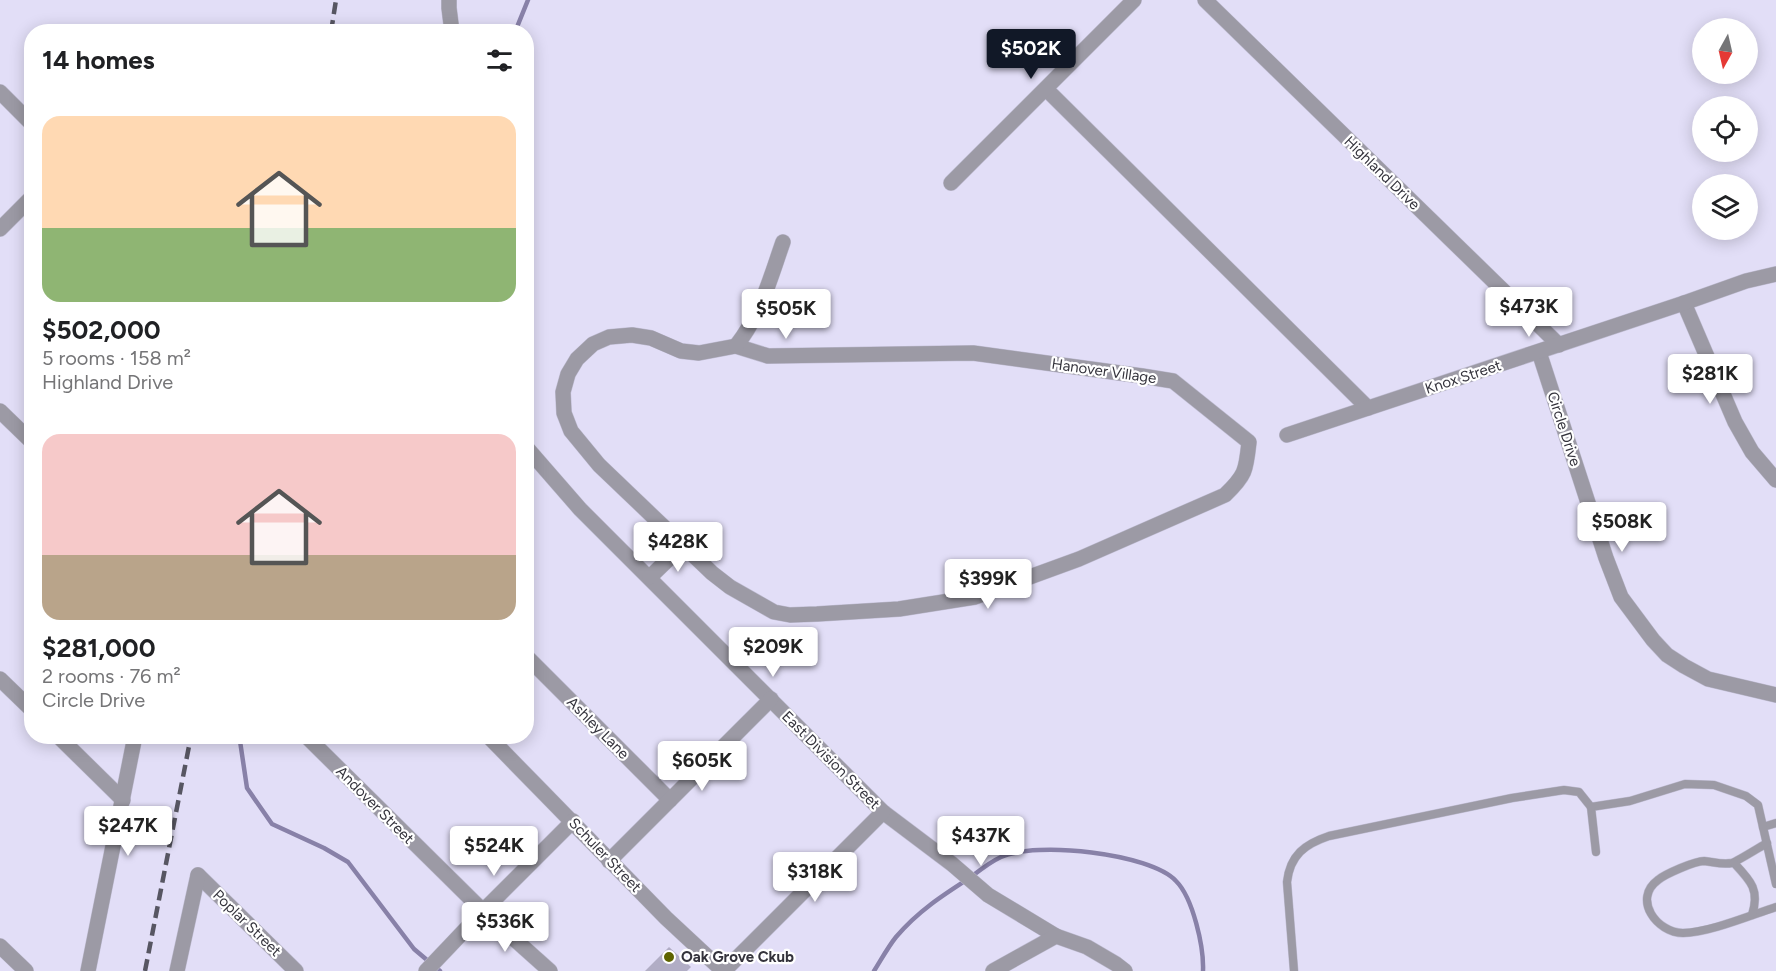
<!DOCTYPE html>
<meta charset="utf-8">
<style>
body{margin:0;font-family:Figtree,sans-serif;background:#f2f2f2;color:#202124;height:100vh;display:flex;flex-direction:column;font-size:22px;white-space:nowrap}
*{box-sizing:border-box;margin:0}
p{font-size:20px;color:#757577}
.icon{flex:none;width:33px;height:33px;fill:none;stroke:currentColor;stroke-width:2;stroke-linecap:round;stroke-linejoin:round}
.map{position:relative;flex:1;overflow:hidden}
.sheet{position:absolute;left:24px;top:24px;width:510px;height:720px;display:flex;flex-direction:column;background:#fff;border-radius:24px;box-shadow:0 3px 15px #0003}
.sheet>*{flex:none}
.needle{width:39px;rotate:188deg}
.buttons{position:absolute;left:1692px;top:18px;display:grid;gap:12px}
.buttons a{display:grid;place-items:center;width:66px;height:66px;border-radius:50%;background:#fff;box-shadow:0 3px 15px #0003;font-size:30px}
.price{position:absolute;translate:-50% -51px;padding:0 14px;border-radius:6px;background:#fff;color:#222;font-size:20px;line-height:39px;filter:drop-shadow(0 2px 3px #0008)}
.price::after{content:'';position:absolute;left:50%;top:36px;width:18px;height:14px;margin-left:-9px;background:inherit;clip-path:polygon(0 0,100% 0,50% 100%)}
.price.active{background:#111827;color:#fff}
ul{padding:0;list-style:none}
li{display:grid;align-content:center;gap:12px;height:318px;padding:0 18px}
li span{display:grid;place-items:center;height:186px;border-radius:18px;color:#555}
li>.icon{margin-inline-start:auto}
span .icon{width:108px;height:108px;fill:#fffc;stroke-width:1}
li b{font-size:26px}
h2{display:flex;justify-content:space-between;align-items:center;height:72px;padding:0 18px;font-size:26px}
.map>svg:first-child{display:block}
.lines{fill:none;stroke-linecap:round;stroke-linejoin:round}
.stream{stroke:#8881a8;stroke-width:4.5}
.building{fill:#b1adc5}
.service-casing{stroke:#bfbcd2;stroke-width:9}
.minor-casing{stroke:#bfbcd2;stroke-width:16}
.service{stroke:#9c9aa5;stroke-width:8}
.minor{stroke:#9c9aa5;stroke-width:15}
.rail{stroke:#575662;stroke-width:4.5;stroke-dasharray:12 6;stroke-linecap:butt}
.poi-dot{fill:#5d6300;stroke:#fff;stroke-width:2}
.labels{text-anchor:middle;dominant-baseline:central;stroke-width:4.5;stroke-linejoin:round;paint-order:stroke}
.street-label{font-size:15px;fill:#34333c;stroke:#fff}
.poi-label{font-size:15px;font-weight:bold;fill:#34333c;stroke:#fff;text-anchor:start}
</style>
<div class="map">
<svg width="1776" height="971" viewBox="0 0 1776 971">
<rect width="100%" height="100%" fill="#e2def7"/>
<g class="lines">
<g class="stream">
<polyline points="515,32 528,0"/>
<polyline points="240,736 240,741 247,788 272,824 324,848 348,862 414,949 440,971"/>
<path d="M874 971C881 960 888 947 896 937 918 911 943 895 971 877 980 870 990 862 1001 857 1035 841 1150 853 1176 881 1193 898 1204 947 1203 971"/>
</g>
</g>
<polygon class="building" points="669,947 691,967 687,971 645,971"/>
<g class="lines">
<g class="service-casing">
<g id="service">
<polyline points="1776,823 1763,827 1776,884"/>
<path d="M1767 843C1760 847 1736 862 1732 863 1722 865 1714 862 1704 861 1695 861 1665 874 1658 880 1632 899 1657 933 1683 933 1708 933 1751 915 1776 907"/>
<polyline points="1596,852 1591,807 1630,801 1685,784 1714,785 1746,796 1758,805 1763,827"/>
<path d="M1734 863C1751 881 1760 890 1752 915"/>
<path d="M1294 971 1287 882C1290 855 1305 844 1329 836L1512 798 1564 790 1579 792 1591 807"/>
</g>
</g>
<g class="minor-casing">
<g id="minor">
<polyline points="449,0 449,8 452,32"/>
<polyline points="1205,0 1559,345"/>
<polyline points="1046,89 1368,408"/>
<polyline points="0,92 32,124"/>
<polyline points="951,183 1134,0"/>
<polyline points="0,229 32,197"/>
<polyline points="1684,303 1735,422 1752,452 1776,480"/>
<path d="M632 335 651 338 681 351 699 353 736 346 768 356 973 353 1142 376 1173 381 1249 442C1246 470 1246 475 1225 495L1079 559 975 597 899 609 817 614 790 615 774 612 730 587 712 573 599 465 571 431 564 413 563 392 568 374 577 359 593 344 609 337Z"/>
<path d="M736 346C761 314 770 279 783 242"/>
<polyline points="1539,352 1606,558 1621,597 1653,640 1667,655 1684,666 1708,679 1776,695"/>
<polyline points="0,411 32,442"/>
<polyline points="1287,435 1684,303 1746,281 1776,274"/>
<polyline points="526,447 580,509 883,812 952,864 988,895 1056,936 1087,947 1116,964 1125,971"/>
<polyline points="650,577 683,545"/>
<polyline points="526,656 670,800"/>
<polyline points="0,679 32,710"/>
<polyline points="58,736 123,800"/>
<polyline points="306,736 483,911 550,971"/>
<polyline points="488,736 666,918 723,971"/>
<polyline points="609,861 771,699"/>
<polyline points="198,875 296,971"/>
<polyline points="0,946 26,971"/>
<polyline points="88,971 135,736"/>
<polyline points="177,971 198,875"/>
<polyline points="426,971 483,911 573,821"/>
<polyline points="724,971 883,812"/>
<polyline points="993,971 1056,936"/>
</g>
</g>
<use href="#service" class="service"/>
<use href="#minor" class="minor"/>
<g class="rail">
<polyline points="331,32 336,0"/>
<polyline points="145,971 191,736"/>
</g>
</g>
<circle class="poi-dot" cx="669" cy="957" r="6"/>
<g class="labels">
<g class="street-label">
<text transform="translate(1382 173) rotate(44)">Highland Drive</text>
<text transform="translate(1104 371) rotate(8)">Hanover Village</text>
<text transform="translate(1463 377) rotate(-18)">Knox Street</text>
<text transform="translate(1564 429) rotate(72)">Circle Drive</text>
<text transform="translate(598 728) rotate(45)">Ashley Lane</text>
<text transform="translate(831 760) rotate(45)">East Division Street</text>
<text transform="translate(375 805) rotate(45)">Andover Street</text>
<text transform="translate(605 855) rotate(46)">Schuler Street</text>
<text transform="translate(247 923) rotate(44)">Poplar Street</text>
</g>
<g class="poi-label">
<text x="681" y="957">Oak Grove Ckub</text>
</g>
</g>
</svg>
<div class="buttons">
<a><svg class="needle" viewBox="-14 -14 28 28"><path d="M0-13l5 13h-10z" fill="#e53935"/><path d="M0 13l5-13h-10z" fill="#757577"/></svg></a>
<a><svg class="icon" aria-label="locate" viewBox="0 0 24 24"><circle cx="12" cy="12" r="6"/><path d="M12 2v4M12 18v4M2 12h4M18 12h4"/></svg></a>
<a><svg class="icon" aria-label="layers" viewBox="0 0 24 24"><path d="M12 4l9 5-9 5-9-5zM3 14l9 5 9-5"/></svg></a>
</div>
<b class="price active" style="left:1031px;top:80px">$502K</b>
<b class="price" style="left:1529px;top:338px">$473K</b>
<b class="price" style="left:786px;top:340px">$505K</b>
<b class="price" style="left:1710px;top:405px">$281K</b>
<b class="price" style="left:1622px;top:553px">$508K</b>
<b class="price" style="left:678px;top:573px">$428K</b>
<b class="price" style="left:988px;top:610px">$399K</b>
<b class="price" style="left:773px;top:678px">$209K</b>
<b class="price" style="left:702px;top:792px">$605K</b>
<b class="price" style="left:128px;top:857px">$247K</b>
<b class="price" style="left:981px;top:867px">$437K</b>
<b class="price" style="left:494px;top:877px">$524K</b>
<b class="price" style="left:815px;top:903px">$318K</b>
<b class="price" style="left:505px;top:953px">$536K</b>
<section class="sheet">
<h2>14 homes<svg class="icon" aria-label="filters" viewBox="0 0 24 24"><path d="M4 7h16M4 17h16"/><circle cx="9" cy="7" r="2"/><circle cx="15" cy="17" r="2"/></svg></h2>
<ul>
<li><span style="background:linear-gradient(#ffd9b3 60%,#8fb573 0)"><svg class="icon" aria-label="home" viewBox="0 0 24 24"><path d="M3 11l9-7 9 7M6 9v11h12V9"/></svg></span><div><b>$502,000</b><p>5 rooms · 158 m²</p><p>Highland Drive</p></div></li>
<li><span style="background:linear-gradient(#f6c9c9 65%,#b9a48a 0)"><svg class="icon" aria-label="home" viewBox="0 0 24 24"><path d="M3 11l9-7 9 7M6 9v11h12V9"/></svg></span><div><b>$281,000</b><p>2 rooms · 76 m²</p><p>Circle Drive</p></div></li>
</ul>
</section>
</div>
